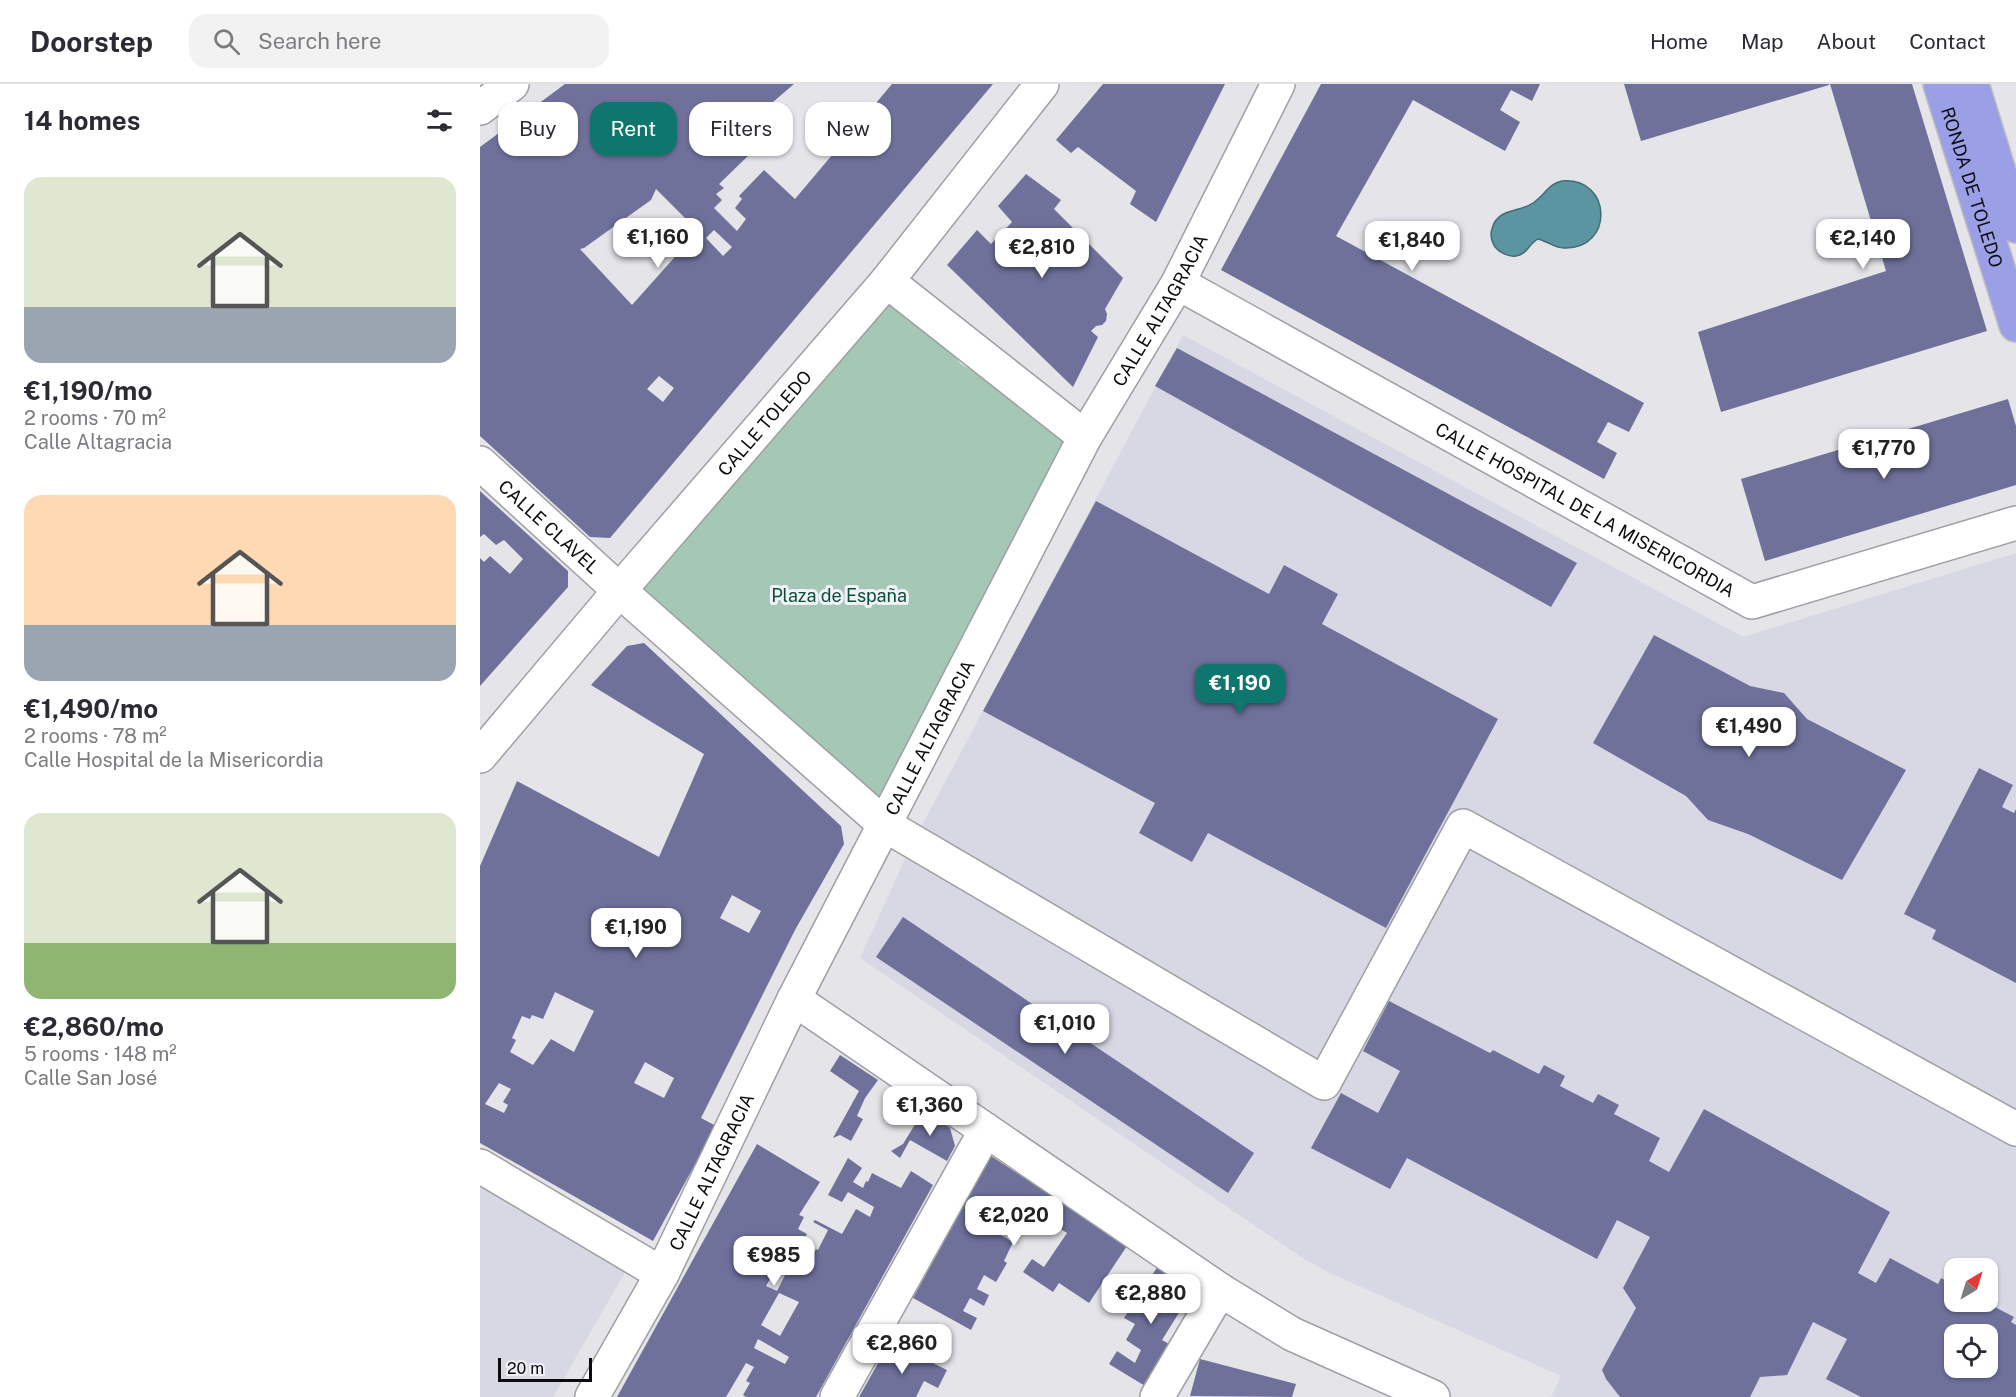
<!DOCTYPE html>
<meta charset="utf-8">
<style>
body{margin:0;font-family:"Public Sans",sans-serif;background:#f2f2f3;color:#2b2b33;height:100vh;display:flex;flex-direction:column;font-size:22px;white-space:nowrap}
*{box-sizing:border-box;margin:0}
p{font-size:20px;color:#7c7c81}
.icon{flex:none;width:33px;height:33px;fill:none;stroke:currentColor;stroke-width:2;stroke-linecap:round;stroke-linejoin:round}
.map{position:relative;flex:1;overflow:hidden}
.details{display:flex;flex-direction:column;background:#fff;width:480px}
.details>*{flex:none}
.banner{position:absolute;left:18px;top:18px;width:570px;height:54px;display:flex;gap:12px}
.needle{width:39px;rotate:38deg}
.buttons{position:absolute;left:1464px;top:1174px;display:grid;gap:12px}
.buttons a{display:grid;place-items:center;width:54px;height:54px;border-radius:12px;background:#fff;box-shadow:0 2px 4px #0004;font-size:30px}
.scale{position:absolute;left:18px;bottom:15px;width:94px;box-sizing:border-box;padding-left:6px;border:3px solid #0c0c0e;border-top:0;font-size:16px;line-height:21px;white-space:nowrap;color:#0c0c0e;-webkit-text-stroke:4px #f1f1f7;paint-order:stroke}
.price{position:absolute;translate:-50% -51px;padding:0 14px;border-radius:12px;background:#fff;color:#222;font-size:20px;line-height:39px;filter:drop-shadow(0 2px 3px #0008)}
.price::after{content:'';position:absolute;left:50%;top:36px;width:18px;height:14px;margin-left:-9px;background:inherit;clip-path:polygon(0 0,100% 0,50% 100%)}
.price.active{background:#0f766e;color:#fff}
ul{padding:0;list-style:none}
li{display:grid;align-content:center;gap:12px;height:318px;padding:0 24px}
li span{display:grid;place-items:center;height:186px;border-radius:18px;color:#555}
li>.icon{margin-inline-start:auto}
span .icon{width:108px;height:108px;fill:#fffc;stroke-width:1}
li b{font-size:26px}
h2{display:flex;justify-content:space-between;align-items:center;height:72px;padding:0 24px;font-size:26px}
.pill{padding:0 21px;border-radius:18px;background:#fff;box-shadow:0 2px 4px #0004;font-size:21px;line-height:54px}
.pill.active{background:#0f766e;color:#fff}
header{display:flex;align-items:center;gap:36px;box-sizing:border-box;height:84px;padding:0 30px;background:#fff;border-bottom:2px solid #e1e1e2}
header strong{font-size:28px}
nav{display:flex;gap:33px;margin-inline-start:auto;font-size:21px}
.search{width:420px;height:54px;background:#f2f2f3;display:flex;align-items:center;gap:15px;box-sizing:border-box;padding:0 21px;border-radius:18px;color:#7c7c81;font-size:22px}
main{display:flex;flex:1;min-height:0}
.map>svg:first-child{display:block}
.built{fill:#d7d8e4;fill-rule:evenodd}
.green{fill:#a5c7b5}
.water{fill:#5a95a1;stroke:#436c75;stroke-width:1.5}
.building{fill:#6f719b;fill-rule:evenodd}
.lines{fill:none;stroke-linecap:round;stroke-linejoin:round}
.minor-casing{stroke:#9e9fa3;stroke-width:36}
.trunk-casing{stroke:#c0c0c0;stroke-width:36}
.minor{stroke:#fff;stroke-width:33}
.trunk{stroke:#9a9fe6;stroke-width:33}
.labels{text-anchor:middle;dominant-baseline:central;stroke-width:6;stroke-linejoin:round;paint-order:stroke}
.street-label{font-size:18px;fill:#0c0c0e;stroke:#f1f1f7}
.park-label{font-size:18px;fill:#0d4e36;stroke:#f1f1f7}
</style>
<header>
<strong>Doorstep</strong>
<div class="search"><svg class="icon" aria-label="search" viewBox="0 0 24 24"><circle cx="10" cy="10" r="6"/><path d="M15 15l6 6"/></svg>Search here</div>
<nav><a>Home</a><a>Map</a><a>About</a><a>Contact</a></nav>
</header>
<main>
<section class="details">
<h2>14 homes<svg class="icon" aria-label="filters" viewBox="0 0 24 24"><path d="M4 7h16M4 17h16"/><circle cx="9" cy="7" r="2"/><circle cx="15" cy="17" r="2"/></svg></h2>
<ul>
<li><span style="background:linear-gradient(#dfe7d0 70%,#9aa5b1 0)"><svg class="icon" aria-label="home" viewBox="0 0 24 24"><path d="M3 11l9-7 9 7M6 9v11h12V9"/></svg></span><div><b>€1,190/mo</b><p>2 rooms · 70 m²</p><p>Calle Altagracia</p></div></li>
<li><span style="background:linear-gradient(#ffd9b3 70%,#9aa5b1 0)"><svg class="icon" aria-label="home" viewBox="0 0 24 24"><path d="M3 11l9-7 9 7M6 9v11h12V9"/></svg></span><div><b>€1,490/mo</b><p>2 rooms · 78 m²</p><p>Calle Hospital de la Misericordia</p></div></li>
<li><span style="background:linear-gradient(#dfe7d0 70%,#8fb573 0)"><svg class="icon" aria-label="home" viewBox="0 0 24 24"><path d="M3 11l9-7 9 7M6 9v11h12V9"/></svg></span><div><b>€2,860/mo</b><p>5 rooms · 148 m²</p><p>Calle San José</p></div></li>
</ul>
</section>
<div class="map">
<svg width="1536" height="1313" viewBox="0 0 1536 1313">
<rect width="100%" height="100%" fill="#e4e4e9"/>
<g class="built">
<path d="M703 251 1263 553 1536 469V1313H1071L1081 1292 848 1188 821 1173 380 874 431 762ZM1474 1185H1508V1218H1474ZM1474 1251H1508V1284H1474Z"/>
<polygon points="0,1099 147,1185 73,1313 0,1313"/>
</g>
<polygon class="green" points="407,197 481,280 605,353 540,479 396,717 156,508"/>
<path class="water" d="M1082 97C1133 93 1134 166 1084 164 1074 164 1067 157 1058 155 1049 159 1048 170 1036 172 1029 173 1020 169 1015 163 1012 158 1010 151 1012 145 1017 124 1038 129 1053 119 1065 111 1068 100 1082 97Z"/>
<g class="building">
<path d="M85 0H314L286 24 257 60 269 71 239 100 244 104 236 110 242 116 234 124 257 147 266 135 255 124 262 115 259 112 284 86 315 115 412 0H513L130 454 110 453 0 352V63ZM176 105 218 147 152 221 100 165 104 164 171 116ZM234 146 252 163 243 172 226 154ZM179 292 194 304 183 318 167 305Z"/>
<polygon points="623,0 745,0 676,138 650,120 656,107 598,63 591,69 576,56"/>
<polygon points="841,0 1060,0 1052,17 1031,6 1020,26 1040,38 1025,67 933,16 856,152 1164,319 1149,348 1128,338 1117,358 1137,369 1124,395 741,186"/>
<polygon points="1144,0 1349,0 1349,1 1161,57"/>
<polygon points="1350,0 1432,0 1507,247 1241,328 1218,248 1406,187"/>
<polygon points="546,90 581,116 574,125 643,194 625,225 627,230 626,237 622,241 616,242 611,247 618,253 593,303 467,181 497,146 511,160 532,138 518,122"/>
<polygon points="697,264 1097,479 1071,523 675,302"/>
<polygon points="1528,315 1536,342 1536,401 1285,477 1261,395"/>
<polygon points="0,407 88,487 88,503 0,602 0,474 4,478 10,472 30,490 43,475 24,456 16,461 4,450 0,453"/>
<polygon points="616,417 789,510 804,481 858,510 842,540 1018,635 906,844 728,749 712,778 659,749 675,719 503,627"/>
<polygon points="1174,551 1270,602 1304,609 1327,635 1426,686 1362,796 1268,750 1228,736 1206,712 1113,659"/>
<path d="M164 559 361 742 364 760 315 846 221 1034 236 1042 173 1157 0 1059V782L37 697 179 773 224 670 111 601 147 562ZM252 811 281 827 269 849 240 834ZM75 908 114 927 94 968 71 955 53 981 30 968 36 956 32 954 42 932 50 935 52 931 63 935ZM165 978 194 994 184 1014 154 999ZM19 999 31 1005 23 1018 28 1021 24 1029 5 1020Z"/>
<polygon points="1499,684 1533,701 1522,723 1534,729 1536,725 1536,899 1452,855 1456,846 1424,830"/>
<polygon points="423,833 774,1069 748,1109 396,873"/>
<path d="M909 917 1010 969 1013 966 1059 990 1064 981 1085 992 1080 1002 1113 1019 1118 1010 1139 1021 1134 1030 1180 1054 1169 1077 1189 1088 1224 1025 1410 1128 1378 1189 1396 1199 1410 1174 1458 1200 1461 1194 1474 1201V1218H1492L1510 1228 1513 1222 1534 1233 1531 1238 1536 1241V1313H1381L1346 1295 1367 1255 1333 1238 1307 1291 1280 1293 1270 1313H1140L1126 1295 1122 1286 1156 1224 1143 1204 1170 1153 1137 1136 1117 1175 927 1074 910 1105 831 1064 861 1009 898 1029 920 987 883 967ZM1474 1251H1508V1284H1474Z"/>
<polygon points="360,971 398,996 385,1014 377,1032 383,1035 371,1057 360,1051 353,1054 379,1007 350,987"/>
<polygon points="444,1026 470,1044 475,1062 467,1077 430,1056 420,1074 411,1067 423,1060"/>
<path d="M277 1060 340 1098 319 1131 324 1133 318 1145 327 1150 312 1177 303 1172 286 1202 297 1207 310 1181 324 1189 336 1165 338 1166 348 1146 333 1138 335 1136 362 1150 376 1125 390 1133 394 1123 368 1108 362 1118 348 1111 368 1074 382 1084 373 1098 383 1104 386 1097 388 1098 392 1089 421 1104 431 1087 453 1101 336 1313H266L263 1311 270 1299 266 1297 274 1283 266 1279 246 1313H137ZM299 1209 319 1218 300 1252 281 1241ZM278 1255 309 1273 305 1280 274 1264Z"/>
<polygon points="511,1072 647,1162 609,1219 579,1199 573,1208 543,1188 552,1175 564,1183 587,1149 573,1140 567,1150 514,1116 500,1139 533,1158 524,1177 527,1179 516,1198 504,1191 497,1205 509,1211 504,1222 490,1214 483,1227 497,1234 491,1246 433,1214"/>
<polygon points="678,1182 701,1198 705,1219 682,1256 691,1261 665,1302 629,1280 637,1267 655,1279 661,1266 646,1256 655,1240 644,1234"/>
<polygon points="410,1258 467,1286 458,1304 444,1297 436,1313 379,1313"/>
<polygon points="720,1275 816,1300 812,1313 710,1312"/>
</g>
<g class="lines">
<g class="minor-casing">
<g id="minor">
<polyline points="0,24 32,0"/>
<polyline points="407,197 605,353"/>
<path id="s1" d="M698 199 1272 518 1536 439"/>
<path id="s2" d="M0 379 140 507 405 741 844 999 983 742 1536 1045"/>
<path id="s3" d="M0 672 151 493 407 197 562 0"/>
<polyline points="314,915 740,1206 812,1250 953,1313"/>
<polyline points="0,1082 182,1190"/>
<path id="s4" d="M112 1313 182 1190 314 915 605 353 698 199 798 0"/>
<polyline points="357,1313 506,1046"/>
<polyline points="677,1313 740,1206"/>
</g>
</g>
<g class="trunk-casing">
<g id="trunk">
<path id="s5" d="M1460 0 1536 241"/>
<polyline points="1492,0 1536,142"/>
</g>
</g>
<use href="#minor" class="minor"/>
<use href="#trunk" class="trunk"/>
</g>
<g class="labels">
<g class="street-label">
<text stroke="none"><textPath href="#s5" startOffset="108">RONDA DE TOLEDO</textPath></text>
<text stroke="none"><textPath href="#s4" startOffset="1227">CALLE ALTAGRACIA</textPath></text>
<text stroke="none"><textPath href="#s3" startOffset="438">CALLE TOLEDO</textPath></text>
<text stroke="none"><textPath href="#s1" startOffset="466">CALLE HOSPITAL DE LA MISERICORDIA</textPath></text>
<text stroke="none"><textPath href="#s2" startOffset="94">CALLE CLAVEL</textPath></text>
<text stroke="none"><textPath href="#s4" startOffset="741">CALLE ALTAGRACIA</textPath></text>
<text stroke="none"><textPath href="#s4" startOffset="255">CALLE ALTAGRACIA</textPath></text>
</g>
<g class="park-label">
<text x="359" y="511">Plaza de España</text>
</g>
</g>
</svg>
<div class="buttons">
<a><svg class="needle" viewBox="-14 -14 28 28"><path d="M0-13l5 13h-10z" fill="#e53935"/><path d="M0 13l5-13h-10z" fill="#7c7c81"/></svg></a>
<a><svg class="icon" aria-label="locate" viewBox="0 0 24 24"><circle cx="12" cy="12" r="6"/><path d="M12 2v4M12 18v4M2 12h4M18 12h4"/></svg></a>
</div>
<div class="scale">20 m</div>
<b class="price" style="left:178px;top:185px">€1,160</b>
<b class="price" style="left:1383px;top:186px">€2,140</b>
<b class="price" style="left:932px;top:188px">€1,840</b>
<b class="price" style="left:562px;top:195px">€2,810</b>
<b class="price" style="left:1404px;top:396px">€1,770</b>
<b class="price active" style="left:760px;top:631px">€1,190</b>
<b class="price" style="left:1269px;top:674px">€1,490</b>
<b class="price" style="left:156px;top:875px">€1,190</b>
<b class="price" style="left:585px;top:971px">€1,010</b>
<b class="price" style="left:450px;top:1053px">€1,360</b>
<b class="price" style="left:534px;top:1163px">€2,020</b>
<b class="price" style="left:294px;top:1203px">€985</b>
<b class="price" style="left:671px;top:1241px">€2,880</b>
<b class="price" style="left:422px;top:1291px">€2,860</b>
<div class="banner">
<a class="pill">Buy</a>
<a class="pill active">Rent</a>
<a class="pill">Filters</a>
<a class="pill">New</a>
</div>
</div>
</main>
